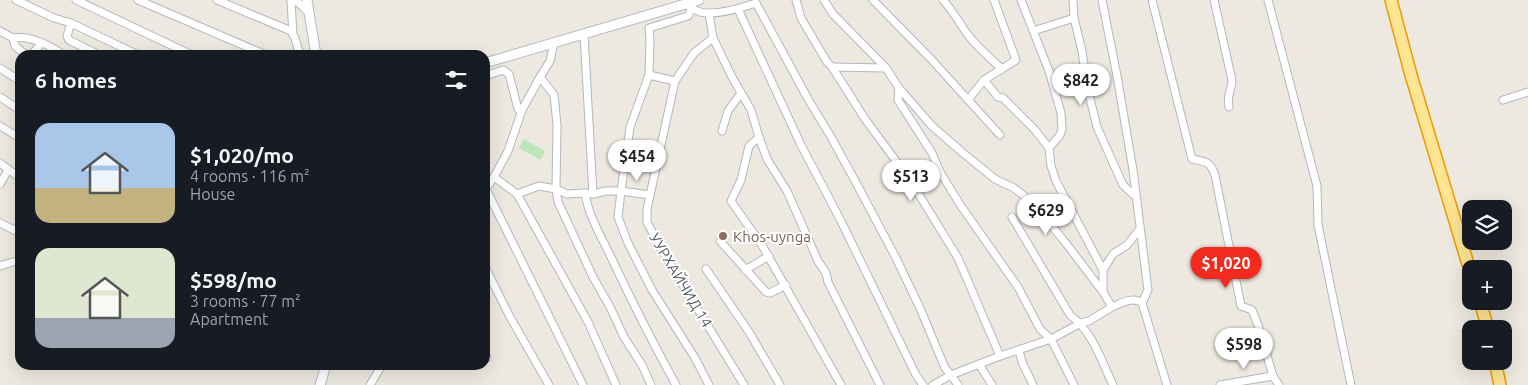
<!DOCTYPE html>
<meta charset="utf-8">
<style>
body{margin:0;font-family:Ubuntu,sans-serif;background:#242831;color:#f1f3f6;height:100vh;display:flex;flex-direction:column;font-size:19px;white-space:nowrap}
*{box-sizing:border-box;margin:0}
p{font-size:16px;color:#9ea1a6}
.icon{flex:none;width:28px;height:28px;fill:none;stroke:currentColor;stroke-width:2;stroke-linecap:round;stroke-linejoin:round}
.map{position:relative;flex:1;overflow:hidden}
.sheet{position:absolute;left:15px;top:50px;width:475px;height:320px;display:flex;flex-direction:column;background:#171b24;border-radius:15px;box-shadow:0 5px 20px #0002}
.sheet>*{flex:none}
.buttons{position:absolute;left:1462px;top:200px;display:grid;gap:10px}
.buttons a{display:grid;place-items:center;width:50px;height:50px;border-radius:10px;background:#171b24;box-shadow:0 5px 20px #0002;font-size:25px}
.price{position:absolute;translate:-50% -42px;padding:0 11px;border-radius:18px;background:#fff;color:#222;font-size:16px;line-height:32px;filter:drop-shadow(0 1px 2px #0008)}
.price::after{content:'';position:absolute;left:50%;top:30px;width:15px;height:11px;margin-left:-8px;background:inherit;clip-path:polygon(0 0,100% 0,50% 100%)}
.price.current{background:#f22a20;color:#fff}
ul{padding:0;list-style:none}
li{display:flex;align-items:center;gap:15px;height:125px;padding:0 20px}
li span{display:grid;place-items:center;flex:none;width:140px;height:100px;border-radius:15px;color:#555}
li>.icon{margin-inline-start:auto}
span .icon{width:60px;height:60px;fill:#fffc;stroke-width:1}
li b{font-size:21px}
h2{display:flex;justify-content:space-between;align-items:center;height:60px;padding:0 20px;font-size:21px}
.map>svg:first-child{display:block}
.green{fill:#bbe6ba}
.lines{fill:none;stroke-linecap:round;stroke-linejoin:round}
.minor-casing{stroke:#b3b7bc;stroke-width:9}
.tertiary-casing{stroke:#b3b7bc;stroke-width:11}
.secondary-casing{stroke:#b6bac0;stroke-width:11}
.trunk-casing{stroke:#ec9b00;stroke-width:14}
.minor{stroke:#fff;stroke-width:7}
.tertiary{stroke:#fff;stroke-width:9}
.secondary{stroke:#fff;stroke-width:9}
.trunk{stroke:#ffe493;stroke-width:11}
.education-dot{fill:#8d6e63;stroke:#fff;stroke-width:2}
.labels{text-anchor:middle;dominant-baseline:central;stroke-width:4;stroke-linejoin:round;paint-order:stroke}
.education-label{font-size:15px;fill:#785e54;stroke:#fff;text-anchor:start}
.street-label{font-size:15px;fill:#595d62;stroke:#fff}
</style>
<div class="map">
<svg width="1528" height="385" viewBox="0 0 1528 385">
<rect width="100%" height="100%" fill="#ede9e0"/>
<polygon class="green" points="524,139 545,151 540,160 519,148"/>
<g class="lines">
<g class="minor-casing">
<g id="minor">
<polyline points="16,0 54,18 71,23 138,55"/>
<polyline points="76,0 192,55"/>
<polyline points="138,0 266,55"/>
<polyline points="217,0 291,31 295,38 298,49 302,55"/>
<polyline points="291,0 293,35"/>
<path d="M291 0C299 0 303 8 309 13"/>
<polyline points="796,0 801,18 827,62 832,67 865,119 910,180 958,258 1000,356"/>
<polyline points="824,0 833,14 886,68"/>
<polyline points="873,0 931,59 1000,135"/>
<path d="M943 0C953 11 960 24 968 35 978 48 990 58 1002 69"/>
<polyline points="1021,0 1049,71 1061,113 1062,129 1060,135 1049,148 1051,166 1056,181 1103,270 1103,291"/>
<polyline points="1073,0 1074,18 1082,51 1087,86 1097,127 1123,185 1135,196"/>
<polyline points="1102,0 1117,76 1133,170 1148,290 1142,303"/>
<path d="M1152 0 1192 159C1206 162 1210 161 1215 175L1241 306 1252 310 1258 325 1273 376 1279 385"/>
<path d="M1214 0 1232 80C1232 90 1226 96 1229 107"/>
<polyline points="1268,0 1317,186 1318,225 1351,385"/>
<path d="M685 4C690 7 695 10 700 12 716 16 741 8 756 3L808 99 831 137 853 177 896 258 920 308 945 368 951 375 958 385"/>
<polyline points="738,9 801,145 841,221 916,375 923,385"/>
<polyline points="71,23 67,36 69,40 99,55"/>
<polyline points="0,31 13,38 15,46 26,55"/>
<polyline points="1033,31 1074,18"/>
<polyline points="584,34 593,194"/>
<path d="M13 38C29 35 50 45 63 55"/>
<polyline points="713,38 732,77 751,110 759,137 749,146 741,180 731,201 763,247 841,385"/>
<polyline points="554,43 550,61 540,77 554,95 557,125 556,189 558,202 593,277 610,307 624,337 642,365 651,385"/>
<polyline points="31,55 41,44"/>
<polyline points="832,67 886,68 899,88 898,100 932,153 940,172 961,206 1018,287 1040,329 1051,339 1074,385"/>
<polyline points="0,68 20,81"/>
<polyline points="649,75 650,39 649,28 688,16 692,8"/>
<polyline points="485,76 503,70 509,74 518,109 522,110"/>
<polyline points="984,80 998,97 1003,98 1035,130 1049,148"/>
<polyline points="675,81 647,209 647,222 661,249 744,385"/>
<path d="M899 88 932 126 963 153 995 179 1014 188 1032 202 1065 242 1103 292 1112 307C1122 303 1133 296 1142 303L1167 385"/>
<polyline points="0,97 20,110"/>
<polyline points="968,100 984,80 1016,60 994,0"/>
<polyline points="1503,100 1528,92"/>
<polyline points="0,126 20,138"/>
<polyline points="722,131 728,111 741,93"/>
<polyline points="759,137 767,159 787,191 818,261 826,273 828,282 880,385"/>
<polyline points="0,163 20,178"/>
<polyline points="494,177 508,151 522,110 540,77"/>
<polyline points="0,184 8,170"/>
<polyline points="486,189 583,385"/>
<polyline points="485,190 494,177 517,194 539,186 556,189 567,194 585,193 593,194 606,191 621,191 630,127 649,75 675,81 694,53 713,38 709,13"/>
<path d="M585 193C588 215 601 236 611 257 631 300 653 343 676 385"/>
<polyline points="517,194 588,322 616,385"/>
<polyline points="650,195 621,191 618,217 628,243 652,290 695,358 709,385"/>
<path d="M1012 217 1070 315C1093 332 1101 360 1113 385"/>
<polyline points="0,223 20,233"/>
<polyline points="720,241 766,292 770,293 786,285"/>
<polyline points="0,266 20,260"/>
<polyline points="485,267 510,317 549,385"/>
<polyline points="706,269 749,332 780,385"/>
<polyline points="745,270 769,256"/>
<polyline points="1103,270 1113,254 1127,245 1139,230"/>
<polyline points="1019,350 1022,362 1033,385"/>
<polyline points="485,354 487,358"/>
<polyline points="979,364 992,385"/>
<polyline points="370,385 382,365"/>
<polyline points="933,385 951,375 1000,356 1051,339 1081,323 1089,321 1112,307"/>
<polyline points="1220,385 1273,376"/>
</g>
</g>
<g class="tertiary-casing">
<polyline id="tertiary" points="320,385 326,365"/>
</g>
<g class="secondary-casing">
<g id="secondary">
<polyline points="307,0 316,55"/>
<polyline points="485,63 699,0"/>
</g>
</g>
<g class="trunk-casing">
<g id="trunk">
<polyline points="1391,0 1411,75 1471,274"/>
<polyline points="1480,301 1488,329"/>
<polyline points="1495,361 1500,385"/>
</g>
</g>
<use href="#minor" class="minor"/>
<use href="#tertiary" class="tertiary"/>
<use href="#secondary" class="secondary"/>
<use href="#trunk" class="trunk"/>
</g>
<circle class="education-dot" cx="723" cy="236" r="5"/>
<g class="labels">
<g class="education-label">
<text x="733" y="236">Khos-uynga</text>
</g>
<g class="street-label">
<text transform="translate(681 280) rotate(59)">УУРХАЙЧИД 14</text>
</g>
</g>
</svg>
<div class="buttons">
<a><svg class="icon" aria-label="layers" viewBox="0 0 24 24"><path d="M12 4l9 5-9 5-9-5zM3 14l9 5 9-5"/></svg></a>
<a>+</a>
<a>−</a>
</div>
<b class="price" style="left:1081px;top:106px">$842</b>
<b class="price" style="left:637px;top:182px">$454</b>
<b class="price" style="left:911px;top:202px">$513</b>
<b class="price" style="left:1046px;top:236px">$629</b>
<b class="price current" style="left:1226px;top:289px">$1,020</b>
<b class="price" style="left:1244px;top:370px">$598</b>
<section class="sheet">
<h2>6 homes<svg class="icon" aria-label="filters" viewBox="0 0 24 24"><path d="M4 7h16M4 17h16"/><circle cx="9" cy="7" r="2"/><circle cx="15" cy="17" r="2"/></svg></h2>
<ul>
<li><span style="background:linear-gradient(#a9c7e8 65%,#c2b280 0)"><svg class="icon" aria-label="home" viewBox="0 0 24 24"><path d="M3 11l9-7 9 7M6 9v11h12V9"/></svg></span><div><b>$1,020/mo</b><p>4 rooms · 116 m²</p><p>House</p></div></li>
<li><span style="background:linear-gradient(#dfe7d0 70%,#9aa5b1 0)"><svg class="icon" aria-label="home" viewBox="0 0 24 24"><path d="M3 11l9-7 9 7M6 9v11h12V9"/></svg></span><div><b>$598/mo</b><p>3 rooms · 77 m²</p><p>Apartment</p></div></li>
</ul>
</section>
</div>
